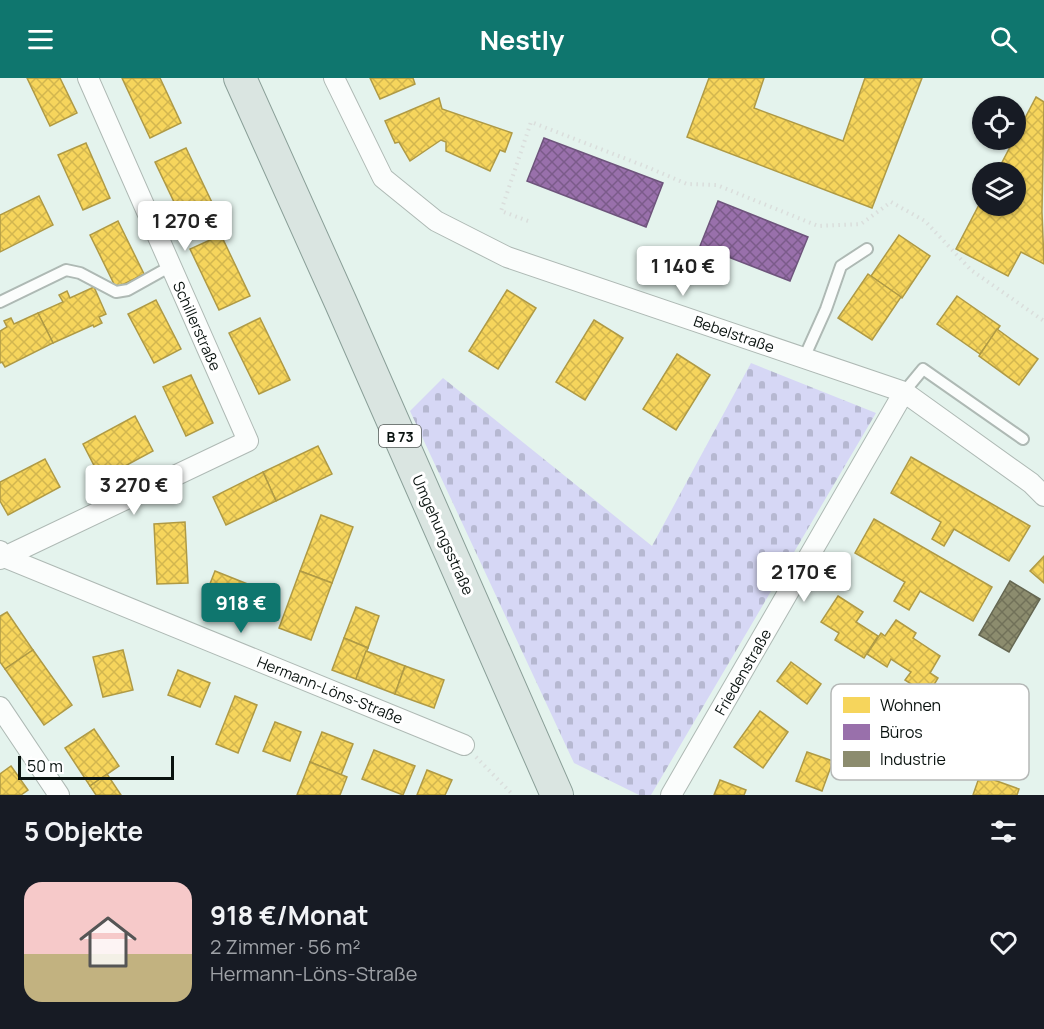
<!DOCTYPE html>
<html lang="de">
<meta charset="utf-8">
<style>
body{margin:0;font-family:Manrope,sans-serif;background:#20242c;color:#f1f3f6;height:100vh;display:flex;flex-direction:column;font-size:22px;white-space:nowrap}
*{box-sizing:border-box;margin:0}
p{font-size:20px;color:#9ea1a6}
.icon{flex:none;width:33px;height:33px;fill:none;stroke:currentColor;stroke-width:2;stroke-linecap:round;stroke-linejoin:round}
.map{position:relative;height:717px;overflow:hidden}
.sheet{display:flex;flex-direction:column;background:#171b24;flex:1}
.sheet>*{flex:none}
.controls{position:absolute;left:972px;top:18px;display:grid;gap:12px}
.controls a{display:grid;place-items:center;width:54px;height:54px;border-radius:50%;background:#171b24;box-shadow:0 2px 4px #0004;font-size:30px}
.scale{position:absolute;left:18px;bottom:15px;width:156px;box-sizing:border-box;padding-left:6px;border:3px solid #09120f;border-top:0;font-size:16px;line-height:21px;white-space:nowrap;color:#09120f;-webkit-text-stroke:4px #fff;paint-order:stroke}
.price{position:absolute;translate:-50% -51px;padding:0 14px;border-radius:6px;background:#fff;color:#222;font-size:20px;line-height:39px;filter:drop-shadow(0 2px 3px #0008)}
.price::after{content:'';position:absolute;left:50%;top:36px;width:18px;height:14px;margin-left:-9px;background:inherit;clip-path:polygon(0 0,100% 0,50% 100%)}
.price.on{background:#0f766e;color:#fff}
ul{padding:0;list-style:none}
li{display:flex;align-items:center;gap:18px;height:150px;padding:0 24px}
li+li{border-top:2px solid #363941}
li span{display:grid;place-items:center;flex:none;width:168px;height:120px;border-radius:18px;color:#555}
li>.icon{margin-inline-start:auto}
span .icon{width:72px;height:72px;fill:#fffc;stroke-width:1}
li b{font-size:26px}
h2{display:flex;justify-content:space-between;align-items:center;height:72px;padding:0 24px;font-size:26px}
header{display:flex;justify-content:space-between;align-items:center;height:78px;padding:0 24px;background:#0f766e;color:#fff;font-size:27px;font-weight:700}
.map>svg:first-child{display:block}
.cemetery{fill:url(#cemetery-stones)}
.homes{fill:url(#homes-cross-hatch);stroke:#af9a45;stroke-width:1.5}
.offices{fill:url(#offices-cross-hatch);stroke:#6e547c;stroke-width:1.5}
.industry{fill:url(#industry-cross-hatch);stroke:#656752;stroke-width:1.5}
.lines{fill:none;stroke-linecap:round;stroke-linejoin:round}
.lane-casing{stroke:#aeb9b4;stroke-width:14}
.street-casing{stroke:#aeb9b4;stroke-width:22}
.primary-casing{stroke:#8a9f98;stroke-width:34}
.path{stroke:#dadedc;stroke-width:4;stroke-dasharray:1.5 4.5;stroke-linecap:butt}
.lane{stroke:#fbfdfc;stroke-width:10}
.street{stroke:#fbfdfc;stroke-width:20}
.primary{stroke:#dae5e1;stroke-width:32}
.labels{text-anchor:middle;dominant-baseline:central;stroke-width:6;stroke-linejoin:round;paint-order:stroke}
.shield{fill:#fff;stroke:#535957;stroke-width:1.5}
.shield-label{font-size:14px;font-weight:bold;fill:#09120f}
.street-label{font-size:15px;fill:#09120f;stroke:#fff}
.key{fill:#fff;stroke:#b5b8b7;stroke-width:1.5}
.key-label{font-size:16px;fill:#09120f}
</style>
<header><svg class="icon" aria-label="menu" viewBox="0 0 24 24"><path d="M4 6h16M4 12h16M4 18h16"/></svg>Nestly<svg class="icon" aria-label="search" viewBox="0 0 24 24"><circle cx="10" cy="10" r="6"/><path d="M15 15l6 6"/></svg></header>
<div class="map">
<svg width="1044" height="717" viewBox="0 0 1044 717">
<defs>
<pattern id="cemetery-stones" width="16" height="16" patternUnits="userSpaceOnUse" patternTransform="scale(1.5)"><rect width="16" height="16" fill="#d6d7f5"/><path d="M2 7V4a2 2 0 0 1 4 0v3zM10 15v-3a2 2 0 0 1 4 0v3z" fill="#b6b8d1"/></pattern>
<pattern id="homes-cross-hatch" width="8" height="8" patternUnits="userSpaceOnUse" patternTransform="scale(1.5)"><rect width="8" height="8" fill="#f6d55c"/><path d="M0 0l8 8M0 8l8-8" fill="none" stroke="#d2b64f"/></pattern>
<pattern id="offices-cross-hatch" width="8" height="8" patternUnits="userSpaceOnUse" patternTransform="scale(1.5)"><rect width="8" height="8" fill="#9970ab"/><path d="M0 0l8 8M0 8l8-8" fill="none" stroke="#7b5b8a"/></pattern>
<pattern id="industry-cross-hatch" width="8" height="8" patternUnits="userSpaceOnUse" patternTransform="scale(1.5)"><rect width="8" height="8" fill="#8c8c6e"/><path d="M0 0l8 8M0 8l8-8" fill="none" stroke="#717159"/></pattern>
</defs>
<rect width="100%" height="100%" fill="#e4f3ed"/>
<polygon class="cemetery" points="751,285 876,335 651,717 639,717 574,685 410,333 443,300 652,468"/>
<g class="homes">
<polygon points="27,0 60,0 77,35 50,48"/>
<polygon points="122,0 160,0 181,45 150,60"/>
<polygon points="370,0 413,0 415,6 380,21"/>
<polygon points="709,0 764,0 754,30 843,63 865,0 922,0 872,130 687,59"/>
<polygon points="1036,19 1044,24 1042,134 1044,186 1021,174 1008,198 956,171 982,121 982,128 1016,128 1016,94 997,94"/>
<polygon points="439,20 442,31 512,55 505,74 500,72 490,93 446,73 446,64 441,62 410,83 399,64 395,65 385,43"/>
<polygon points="86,65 110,120 83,132 58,77"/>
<polygon points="186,70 216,133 185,147 155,84"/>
<polygon points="39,118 53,147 0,174 0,137"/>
<polygon points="118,143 144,196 116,210 90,157"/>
<polygon points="221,157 250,218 219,232 190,171"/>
<polygon points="899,157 930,178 902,220 871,198"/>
<polygon points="868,196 901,219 872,262 838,240"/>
<polygon points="94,209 106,236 99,239 102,245 94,249 93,247 53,265 38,235 63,224 59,217 67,213 70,220"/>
<polygon points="507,212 536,230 498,291 469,273"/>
<polygon points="957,218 1000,248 980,276 937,246"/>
<polygon points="156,222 181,271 154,285 128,236"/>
<polygon points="38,235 53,265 5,289 2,284 0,285 0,253 7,249 4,243 11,240 14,246"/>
<polygon points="260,240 290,302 259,316 229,255"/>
<polygon points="594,242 623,260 585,322 556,304"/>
<polygon points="997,251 1038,281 1019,307 979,278"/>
<polygon points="677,276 710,297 676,352 643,331"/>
<polygon points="191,297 213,345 186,358 163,309"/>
<polygon points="135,338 153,373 101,401 83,366"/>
<polygon points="318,368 332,396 276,423 263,394"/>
<polygon points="911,379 1030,448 1009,483 954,451 944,468 932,461 941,444 891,415"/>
<polygon points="45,381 60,409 8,437 0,423 0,404"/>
<polygon points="263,394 276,423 226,447 213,419"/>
<polygon points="321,437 353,449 332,505 300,493"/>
<polygon points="874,441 992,509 973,543 920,513 909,532 894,523 905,504 855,475"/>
<polygon points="185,444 188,505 157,506 154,446"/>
<polygon points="1044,478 1044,505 1030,493"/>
<polygon points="215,493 270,515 259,543 204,521"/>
<polygon points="300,493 332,505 311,562 279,550"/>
<polygon points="838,518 863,534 856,544 878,558 864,580 835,562 839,555 821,544"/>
<polygon points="356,529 379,538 368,570 344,560"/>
<polygon points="7,534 33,572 5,591 0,584 0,538"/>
<polygon points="896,542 916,555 913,560 940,578 930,595 938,600 928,617 905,602 911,594 891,581 887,589 867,576 881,555 885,558"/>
<polygon points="344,560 368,570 356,601 332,592"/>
<polygon points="33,572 72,627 44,647 5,591"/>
<polygon points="123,572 133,612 103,619 93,579"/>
<polygon points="366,573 405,588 395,616 356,601"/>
<polygon points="791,584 821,606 807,626 777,603"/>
<polygon points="405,588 444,602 434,630 395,616"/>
<polygon points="178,592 210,605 200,629 168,617"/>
<polygon points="235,618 257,627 238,675 216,666"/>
<polygon points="760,633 788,654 763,690 734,669"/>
<polygon points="275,644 301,654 290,683 263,673"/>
<polygon points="94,651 119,688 90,708 65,670"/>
<polygon points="322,654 353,666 341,697 310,684"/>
<polygon points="374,672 415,688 403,717 362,701"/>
<polygon points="807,674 833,683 822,713 796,703"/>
<polygon points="310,684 347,699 340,717 297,717"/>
<polygon points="11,688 28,712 21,717 0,717 0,696"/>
<polygon points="427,692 452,702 445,717 417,717"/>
<polygon points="107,696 121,717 96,717 90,708"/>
<polygon points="980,697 1019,711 1017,717 973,717"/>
<polygon points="720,702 746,712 744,717 714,717"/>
</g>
<g class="offices">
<polygon points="544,60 663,105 646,149 527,103"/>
<polygon points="718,123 808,159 790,203 700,168"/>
</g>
<polygon class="industry" points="1010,503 1040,521 1009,574 979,557"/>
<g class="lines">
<g class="lane-casing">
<g id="lane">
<polyline points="0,224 66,192 80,195 116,214 128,212 171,188"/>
<polyline points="804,280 826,231 841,188 867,171"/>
<polyline points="904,314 923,291 1023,361"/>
</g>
</g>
<g class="street-casing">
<g id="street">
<polyline points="334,0 383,100 436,143 507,179 904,314 1031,405 1044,418"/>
<polyline points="0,473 4,479 464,667"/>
<polyline points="0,481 248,363 88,0"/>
<polyline points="0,629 59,717"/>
<polyline points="671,717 904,314"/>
</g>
</g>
<g class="primary-casing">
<polyline id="primary" points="240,0 341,225 557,717"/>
</g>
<g class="path">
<polyline points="528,143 501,133 531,44 647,89 687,106 717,107 818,148 861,146 891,124 925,143 971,192 1044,243"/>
<polyline points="476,679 513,717"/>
</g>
<use href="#lane" class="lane"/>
<use href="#street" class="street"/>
<use href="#primary" class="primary"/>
</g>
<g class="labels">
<rect class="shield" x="379" y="347" width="42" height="22" rx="4.5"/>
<g class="shield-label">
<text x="400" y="358">B 73</text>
</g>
<g class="street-label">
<text transform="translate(197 248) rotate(66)">Schillerstraße</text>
<text transform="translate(734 256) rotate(19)">Bebelstraße</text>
<text transform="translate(443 457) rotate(66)">Umgehungsstraße</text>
<text transform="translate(743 594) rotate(-60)">Friedenstraße</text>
<text transform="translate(330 612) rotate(22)">Hermann-Löns-Straße</text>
</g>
</g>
<rect x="831" y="606" width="198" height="96" rx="9" class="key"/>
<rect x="843" y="619" width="27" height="16" fill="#f6d55c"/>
<rect x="843" y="646" width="27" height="16" fill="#9970ab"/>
<rect x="843" y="673" width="27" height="16" fill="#8c8c6e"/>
<g class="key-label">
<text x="880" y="633">Wohnen</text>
<text x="880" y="660">Büros</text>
<text x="880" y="687">Industrie</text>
</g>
</svg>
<div class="controls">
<a><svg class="icon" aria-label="locate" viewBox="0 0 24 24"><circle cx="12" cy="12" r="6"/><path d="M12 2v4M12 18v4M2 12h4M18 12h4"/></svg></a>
<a><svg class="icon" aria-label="layers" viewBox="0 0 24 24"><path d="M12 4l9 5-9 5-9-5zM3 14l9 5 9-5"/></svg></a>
</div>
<div class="scale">50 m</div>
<b class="price" style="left:185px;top:174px">1 270 €</b>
<b class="price" style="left:683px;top:219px">1 140 €</b>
<b class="price" style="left:134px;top:438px">3 270 €</b>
<b class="price" style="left:804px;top:525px">2 170 €</b>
<b class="price on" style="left:241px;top:556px">918 €</b>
</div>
<section class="sheet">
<h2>5 Objekte<svg class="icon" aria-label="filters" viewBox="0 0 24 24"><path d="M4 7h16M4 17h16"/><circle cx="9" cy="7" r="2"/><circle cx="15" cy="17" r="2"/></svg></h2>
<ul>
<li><span style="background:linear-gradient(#f6c9c9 60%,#c2b280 0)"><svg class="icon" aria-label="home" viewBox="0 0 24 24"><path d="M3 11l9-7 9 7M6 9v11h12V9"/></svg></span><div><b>918 €/Monat</b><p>2 Zimmer · 56 m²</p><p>Hermann-Löns-Straße</p></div><svg class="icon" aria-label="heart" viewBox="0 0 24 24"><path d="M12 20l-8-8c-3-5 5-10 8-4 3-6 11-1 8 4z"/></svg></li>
</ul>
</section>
